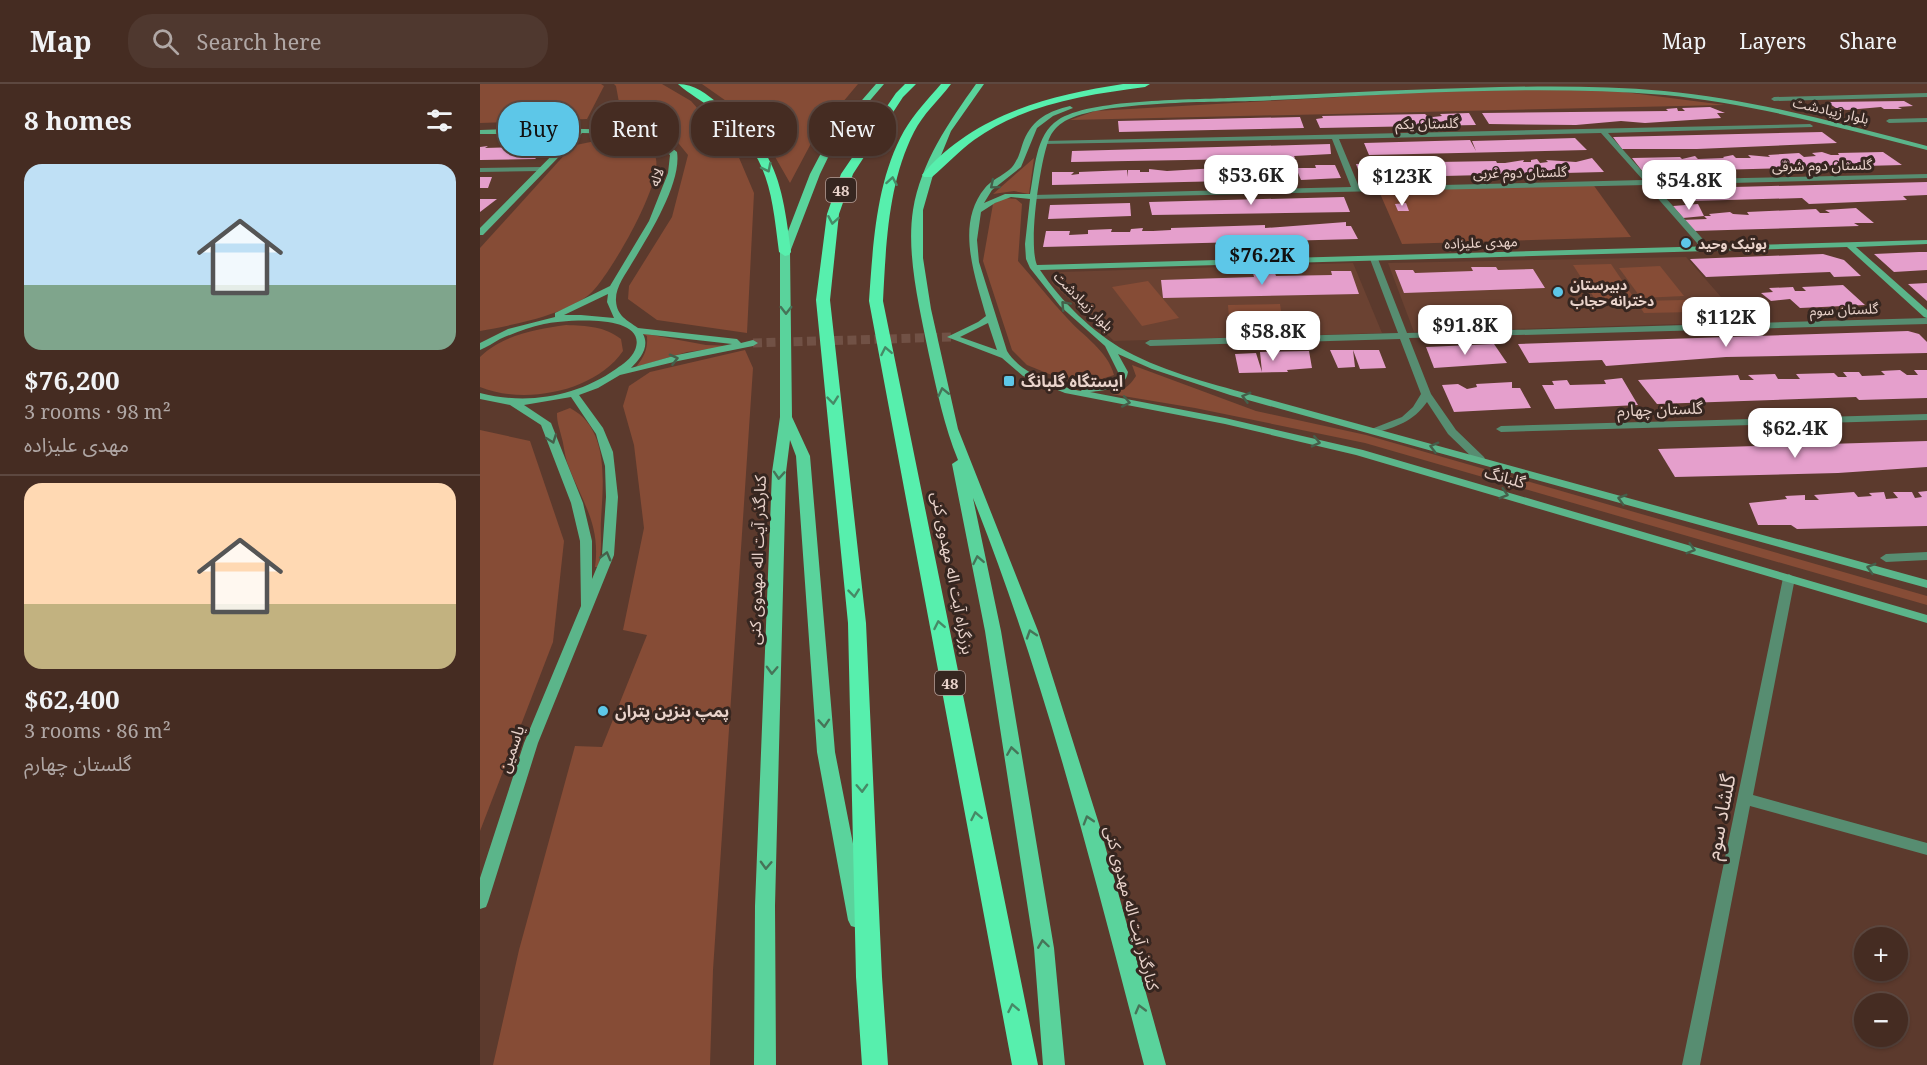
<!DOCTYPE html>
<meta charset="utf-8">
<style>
body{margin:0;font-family:"Noto Serif","Noto Sans Arabic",serif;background:#4f382f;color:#f1f3f6;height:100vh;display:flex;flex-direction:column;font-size:22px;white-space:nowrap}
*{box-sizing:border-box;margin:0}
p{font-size:20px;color:#b0a7a5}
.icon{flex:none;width:33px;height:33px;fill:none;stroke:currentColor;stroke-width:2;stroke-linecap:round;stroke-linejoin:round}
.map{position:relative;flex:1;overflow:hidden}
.sheet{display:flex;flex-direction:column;background:#452c22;width:480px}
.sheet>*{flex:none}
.banner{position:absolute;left:18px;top:18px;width:570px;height:54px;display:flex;gap:12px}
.buttons{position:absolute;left:1374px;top:843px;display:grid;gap:12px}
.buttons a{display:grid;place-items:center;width:54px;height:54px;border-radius:50%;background:#452c22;box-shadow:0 2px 4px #0004,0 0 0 2px #5d4840;font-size:30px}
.price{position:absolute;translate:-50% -51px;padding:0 14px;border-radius:12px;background:#fff;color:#222;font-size:20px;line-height:39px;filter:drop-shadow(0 2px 3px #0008)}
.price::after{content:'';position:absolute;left:50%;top:36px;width:18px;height:14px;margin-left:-9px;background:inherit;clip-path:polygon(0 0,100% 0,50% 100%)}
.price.current{background:#5dc7e8;color:#111}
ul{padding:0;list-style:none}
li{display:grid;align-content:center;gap:12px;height:318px;padding:0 24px}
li+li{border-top:2px solid #5d4840}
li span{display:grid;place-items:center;height:186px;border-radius:18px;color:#555}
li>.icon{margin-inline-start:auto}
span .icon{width:108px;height:108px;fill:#fffc;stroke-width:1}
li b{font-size:26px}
h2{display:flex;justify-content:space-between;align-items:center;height:72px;padding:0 24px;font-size:26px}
.chip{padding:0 21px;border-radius:24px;background:#452c22;box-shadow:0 2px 4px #0004,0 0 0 2px #5d4840;font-size:21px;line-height:54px}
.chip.current{background:#5dc7e8;color:#111}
header{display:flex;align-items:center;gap:36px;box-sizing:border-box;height:84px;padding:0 30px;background:#452c22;border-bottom:2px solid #5d4840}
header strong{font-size:28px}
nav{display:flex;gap:33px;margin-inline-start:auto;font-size:21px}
.search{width:420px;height:54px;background:#4f382f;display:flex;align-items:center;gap:15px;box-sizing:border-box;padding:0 21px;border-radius:24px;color:#b0a7a5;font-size:22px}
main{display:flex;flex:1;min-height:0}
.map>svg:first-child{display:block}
.built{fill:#6b4232}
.green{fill:#864c36}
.building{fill:#e59fcc}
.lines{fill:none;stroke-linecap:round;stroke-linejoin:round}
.secondary-tunnel{stroke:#715145;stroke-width:9;stroke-dasharray:9 4.5;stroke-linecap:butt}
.street{fill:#578d71;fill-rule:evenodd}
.secondary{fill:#5bb58a;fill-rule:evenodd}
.primary{fill:#5ad39c;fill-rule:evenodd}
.highway{fill:#57efad;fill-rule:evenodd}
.oneway{stroke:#468a66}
.oneway2{stroke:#455f4a}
.oneway3{stroke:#467458}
.poi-dot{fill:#5dc7e8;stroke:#362620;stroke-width:2}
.labels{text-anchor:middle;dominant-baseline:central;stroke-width:6;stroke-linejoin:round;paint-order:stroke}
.far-street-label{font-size:14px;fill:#e9d3cb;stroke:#362620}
.far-poi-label{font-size:14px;font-weight:bold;fill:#e9d3cb;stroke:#362620;text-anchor:start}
.shield{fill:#362620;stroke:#b39f98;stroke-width:1.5}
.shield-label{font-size:15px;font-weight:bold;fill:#e9d3cb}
.poi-label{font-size:16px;font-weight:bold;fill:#e9d3cb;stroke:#362620;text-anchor:start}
.street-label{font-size:16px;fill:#e9d3cb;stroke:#362620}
.near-street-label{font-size:20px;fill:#e9d3cb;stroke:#362620}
</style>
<header>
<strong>Map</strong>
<div class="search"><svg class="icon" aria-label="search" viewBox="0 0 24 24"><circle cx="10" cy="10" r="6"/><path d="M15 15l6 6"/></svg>Search here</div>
<nav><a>Map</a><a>Layers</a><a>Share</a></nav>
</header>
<main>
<section class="sheet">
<h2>8 homes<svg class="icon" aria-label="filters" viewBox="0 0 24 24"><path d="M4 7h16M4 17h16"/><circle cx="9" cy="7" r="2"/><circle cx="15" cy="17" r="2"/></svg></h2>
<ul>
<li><span style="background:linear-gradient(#bfe0f5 65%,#7fa58c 0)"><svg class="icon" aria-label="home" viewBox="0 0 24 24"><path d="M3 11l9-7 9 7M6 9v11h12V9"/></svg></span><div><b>$76,200</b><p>3 rooms · 98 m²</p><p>مهدی علیزاده</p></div></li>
<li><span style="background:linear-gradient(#ffd9b3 65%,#c2b280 0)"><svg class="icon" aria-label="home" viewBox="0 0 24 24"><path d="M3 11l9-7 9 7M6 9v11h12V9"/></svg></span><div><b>$62,400</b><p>3 rooms · 86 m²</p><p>گلستان چهارم</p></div></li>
</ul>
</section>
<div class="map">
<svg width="1447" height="981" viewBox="0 0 1447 981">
<rect width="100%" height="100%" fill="#5c3a2d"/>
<g class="built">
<polygon points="1206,173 1263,238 934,248 908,179"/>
<polygon points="873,179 902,249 634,257 572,199 572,194 581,188"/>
</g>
<g class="green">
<polygon points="0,0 121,0 124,2 107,35 0,39"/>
<polygon points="134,0 182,0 211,17 257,69 274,109 267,249 177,236 148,215 149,202 192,133 208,71 195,55 165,43 143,40 136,2"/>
<polygon points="222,0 378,0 336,50 310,99 282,50 259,26"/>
<polygon points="1014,4 1136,7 1245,21 590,36 615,27"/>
<path d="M125 55C141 54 167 56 175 72 186 95 130 190 112 208 87 231 33 241 0 247V164L88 67 96 61Z"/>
<polygon points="554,74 549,110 534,107 513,110"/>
<polygon points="1112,99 1151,153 922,160 898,105"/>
<path d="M525 114 536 115 542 120 538 177C555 196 570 216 587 234 603 252 628 267 634 291L609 299 579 294 547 281 532 266 503 177 513 120Z"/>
<polygon points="1131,180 1154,214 1115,215 1093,181"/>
<polygon points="1180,182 1204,212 1161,214 1139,184"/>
<polygon points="668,197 699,234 662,242 632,203"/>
<polygon points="1206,216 1215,228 1164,229 1156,217"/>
<polygon points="800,220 802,233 749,234 748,221"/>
<path d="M86 241C107 242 124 242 141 255L143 267C115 308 44 321 0 303V273C23 251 56 245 86 241Z"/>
<path d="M161 249 226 261 252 262 207 268 156 283C164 273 168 265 167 252Z"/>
<polygon points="265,266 273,284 233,886 230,981 13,981 39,866 95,662 122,663 167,551 143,546 164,444 154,361 143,322 149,302 170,288"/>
<path d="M652 281 776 327 886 351 1447 512V521L885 359 715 324 631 310C643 306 649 303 656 292Z"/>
<path d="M90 324C130 345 123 399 121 436 120 452 123 467 118 483H115C121 439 101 417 87 378 84 369 84 360 81 351 79 342 77 339 77 329Z"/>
<polygon points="0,346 50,357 84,457 73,558 0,747"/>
</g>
<g class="building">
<polygon points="1424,17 1433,22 1418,23 1422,25 1404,25 1401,23 1367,26 1356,24 1347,18"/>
<polygon points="1230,23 1245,29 1237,29 1241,34 1165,39 1141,37 1096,41 1009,40 1002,29 1188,27 1186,25 1197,24 1198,27 1205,27 1202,24"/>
<polygon points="989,29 996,41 840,44 836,35 843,34 842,32 945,30 947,32 953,33 962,32 960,30"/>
<polygon points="820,33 824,44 639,48 638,37"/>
<polygon points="1342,48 1357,59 1217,65 1142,65 1133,53"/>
<polygon points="1095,54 1107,66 889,71 884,59 990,56 996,67 992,57"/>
<polygon points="850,60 851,70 814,72 815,74 591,78 592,67"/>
<polygon points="8,62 5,64 69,62 55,75 0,76 0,63"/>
<polygon points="1342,68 1351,71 1359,71 1358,69 1403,68 1422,81 1163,88 1152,74 1200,73 1202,75 1215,72 1218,75 1244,74 1243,73 1253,71 1256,74 1271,74 1268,71 1290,73 1288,71 1319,69 1324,73 1336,72 1332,69"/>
<polygon points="1112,74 1124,88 881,94 876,80 905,79 906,83 940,78 952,81 959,81 958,78 1016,77 1017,79 1025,79 1044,76 1043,78 1051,78 1051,76 1057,75 1060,79 1068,78 1066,76 1096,78"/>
<polygon points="835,81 855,81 861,94 821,96 816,84 836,84"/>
<polygon points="782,82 781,86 790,85 793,96 572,101 572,88 594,88 591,91 599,90 599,88 647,86 648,93 648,86 660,86 660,88 669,88 669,85 687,87 754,83 770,86 770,83"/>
<polygon points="0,93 12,93 8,104 0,104"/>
<polygon points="1447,98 1447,111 1423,112 1427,116 1329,120 1322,114 1212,117 1207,113 1189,114 1181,105"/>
<polygon points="864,113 870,128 672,131 669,118"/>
<polygon points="0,115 17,115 0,128"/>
<polygon points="650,119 651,132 568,135 570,121"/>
<polygon points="926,119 929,127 918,127 915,120"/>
<polygon points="1218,120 1224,132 1203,134 1193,122"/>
<polygon points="1376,124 1394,139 1374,139 1379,142 1213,147 1201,136 1227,135 1224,132 1231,132 1229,130 1250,128 1253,130 1269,131 1267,128 1336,125 1340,129 1350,129 1345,126"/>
<polygon points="866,138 866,142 871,142 878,155 563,163 566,147 590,147 589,151 608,150 608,146 632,145 631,148 650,148 651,145 663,144 662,147 673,147 691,146 691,144 785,141 785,144"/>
<polygon points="1439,168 1447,168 1447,186 1414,188 1394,170"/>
<polygon points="1343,170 1364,176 1381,192 1354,193 1350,188 1226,193 1210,175"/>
<polygon points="991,183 1016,183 1018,186 1053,185 1065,204 924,209 915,186 933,186 935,189 993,187"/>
<polygon points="851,187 871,187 879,210 683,214 681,196 774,193 773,189 795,189 796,192 852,191"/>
<polygon points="1447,199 1447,217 1428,200"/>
<polygon points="1363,201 1385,221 1320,224 1310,215 1291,217 1281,209 1293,208 1289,204 1313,203 1315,207 1326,207 1322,203"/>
<polygon points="1428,247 1439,250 1447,258 1447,269 1246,273 1126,282 1122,276 1049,279 1038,260"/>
<polygon points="1014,260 1027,279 954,284 946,263"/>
<polygon points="850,266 899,266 906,284 880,285 873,266 875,283 858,284"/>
<polygon points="829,267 832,284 807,286 808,288 759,289 755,270 776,269 782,288 780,268"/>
<polygon points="1420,286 1427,291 1438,291 1434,286 1447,286 1447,314 1379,316 1376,313 1177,320 1158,296 1258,291 1260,296 1274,296 1268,291 1295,290 1298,295 1320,295 1316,290 1354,289 1358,293 1367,293 1363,288 1379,288 1382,292 1405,291 1401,287"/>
<polygon points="1142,294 1158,321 1075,325 1062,301 1074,301 1072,297 1087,296 1090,301 1126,300 1124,296"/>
<polygon points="1032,298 1032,304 1040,304 1051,324 974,328 962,301 978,300 987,305 997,303 996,300"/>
<polygon points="1447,357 1447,383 1358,389 1195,393 1178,365"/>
<polygon points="1447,407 1447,442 1317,445 1311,441 1278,441 1269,419 1307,415 1305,412 1325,411 1325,416 1339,416 1334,411 1374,408 1378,413 1392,412 1389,409 1404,408 1406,415 1418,414 1413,408 1432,408 1435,414 1442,413 1438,408"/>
</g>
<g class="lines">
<polyline class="secondary-tunnel" points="273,259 472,253"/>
<g class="street">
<polygon points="1447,9 1447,13 1294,17 1291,15 1294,13"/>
<polygon points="1447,34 1447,38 1409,39 1406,37 1409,35"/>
<path d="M1330 40 1333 42 1332 43 1128 49 1170 96 1447 90V94L1174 101 1230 163V167H1224L1166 101 553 115 549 113 553 111 871 103 852 55 562 60V58L564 57ZM1121 49 1163 96 879 103 859 55Z"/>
<polygon points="63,83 64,85 60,87 0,88 0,84"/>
<path d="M891 173 898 175 927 249 1447 234V240L929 254 951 310 976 346 1004 373 1005 375 1000 378 996 377 968 350 947 318C933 338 916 343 894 349L889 346 922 333 933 323 941 310 920 255 670 262 665 259 670 256 918 249 890 175Z"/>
<polygon points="1447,330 1447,336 1021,348 1016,345 1021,342"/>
<polygon points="1447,468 1447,476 1406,478 1400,474 1406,470"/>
<polygon points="1309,490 1315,494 1273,711 1447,759 1447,771 1270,722 1220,981 1202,981 1303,494"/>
</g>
<g class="secondary">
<path d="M1020 3C1075 2 1130 2 1184 7 1273 15 1361 40 1447 62V66C1361 44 1274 20 1185 11 1049 0 911 11 774 17 732 18 612 17 582 39 576 43 572 48 569 55 560 78 548 160 557 181L1447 156V160L1376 163 1447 226V234L1444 233 1367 163 560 186C581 217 613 249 646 267 687 289 736 301 780 313L1447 496V504L750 311 672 285 638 270 648 288C645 306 625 306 610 308L745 334 883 366 1447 531V539L876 371 745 340 585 309 543 292 522 274 467 253 498 238 506 232C495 192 475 140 505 104 514 93 530 90 536 77 540 71 541 63 544 56 553 35 569 27 590 22L593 24 573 32 557 44 541 83 512 106 504 119 525 110H550C555 86 555 51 578 36 609 15 707 16 748 14 839 10 929 5 1020 3ZM531 113 550 115 545 160 546 175 550 184 580 222 625 262 638 288 637 294 632 299 603 304 601 307C577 302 541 290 527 267L499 178 497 156 501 128 515 119ZM508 239 517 266 480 253Z"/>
<path d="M57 44 151 46 179 54 197 68C202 99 168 153 152 179 146 190 135 203 136 217 137 232 147 236 158 244L257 255 261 259 273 256 278 259 273 262 198 277 140 291 118 304 99 311 123 344 133 368 138 413 134 471 58 659 8 818 6 823 0 825V794L44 659 101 522 100 457 91 419 61 341 30 321 0 315V309C47 321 96 313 136 285 143 280 151 275 155 266 170 228 82 236 64 240 49 243 34 249 20 255 13 259 7 263 0 266V259L28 245 75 233V229L130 202 169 137 188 89 190 71 175 56 151 50 102 49 3 151H0V144L94 49 0 50V46ZM128 210 127 218 134 234 101 231H84ZM163 250 252 260 197 271 151 284C160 275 170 263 163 250ZM91 313 116 350 125 382 126 413 122 471 112 495V457L103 419 71 339 44 321Z"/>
</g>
<g class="primary">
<polygon points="396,0 404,0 357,55 340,90 310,168 312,333 330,372 355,668 388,836 385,842 378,844 371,842 368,836 337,668 316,372 310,356 306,388 295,822 296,981 274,981 275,822 292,388 300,333 300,168 330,90 349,54"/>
<path d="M496 0H504L471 47 453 91 443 126V174L451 225 478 345 558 547 619 740 686 981H664C614 790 566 598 493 414L521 547 574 864 585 981H563L554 864 505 547 472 380 478 376C464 342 457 307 449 271 440 226 426 171 433 126 441 78 469 38 496 0Z"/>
</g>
<g class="highway">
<path d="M198 0C215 0 226 10 239 20 297 65 302 99 311 168L309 171 305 172 299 168C291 105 289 70 236 27 224 18 209 10 198 0Z"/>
<polygon points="425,0 436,0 423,13 373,90 359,130 350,216 386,539 402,893 408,981 382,981 376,893 368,539 336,216 347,130 361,90 416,9"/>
<path d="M461 0H471C459 16 443 30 434 48 408 99 406 161 403 217L558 981H532L389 217C393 161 396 97 424 47 434 30 448 15 461 0Z"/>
<path d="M643 0H670L665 3C605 11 544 20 494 56 479 67 466 81 452 93H444L442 91C493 31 569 11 643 0Z"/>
</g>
</g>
<defs><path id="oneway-chevron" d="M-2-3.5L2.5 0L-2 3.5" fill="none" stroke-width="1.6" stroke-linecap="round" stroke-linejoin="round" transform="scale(1.5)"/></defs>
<g class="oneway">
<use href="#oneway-chevron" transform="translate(287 84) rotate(63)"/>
<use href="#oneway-chevron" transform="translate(412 97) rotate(-80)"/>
<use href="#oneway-chevron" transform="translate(353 136) rotate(100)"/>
<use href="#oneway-chevron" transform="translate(406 267) rotate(-101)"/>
<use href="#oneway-chevron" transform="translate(353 316) rotate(84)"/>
<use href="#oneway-chevron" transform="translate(374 509) rotate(84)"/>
<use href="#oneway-chevron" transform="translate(459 541) rotate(-101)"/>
<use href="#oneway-chevron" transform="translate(382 704) rotate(88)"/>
<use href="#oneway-chevron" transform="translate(496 732) rotate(-101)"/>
<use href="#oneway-chevron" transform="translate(533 924) rotate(-101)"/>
</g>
<g class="oneway2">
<use href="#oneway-chevron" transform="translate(514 101) rotate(140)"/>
<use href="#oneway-chevron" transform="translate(585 221) rotate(-133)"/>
<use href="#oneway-chevron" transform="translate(194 275) rotate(-14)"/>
<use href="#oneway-chevron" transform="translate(766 313) rotate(-165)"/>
<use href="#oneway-chevron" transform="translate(646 318) rotate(11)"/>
<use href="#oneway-chevron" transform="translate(72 355) rotate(70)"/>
<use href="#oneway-chevron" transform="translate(836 358) rotate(13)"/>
<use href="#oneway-chevron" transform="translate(954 363) rotate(-165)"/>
<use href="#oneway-chevron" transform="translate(1024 410) rotate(16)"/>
<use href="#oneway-chevron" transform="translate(1142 415) rotate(-164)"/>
<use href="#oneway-chevron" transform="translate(1211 465) rotate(16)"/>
<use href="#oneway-chevron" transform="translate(126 472) rotate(-75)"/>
<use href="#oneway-chevron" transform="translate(1391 484) rotate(-164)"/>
</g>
<g class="oneway3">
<use href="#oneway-chevron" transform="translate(306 226) rotate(90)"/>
<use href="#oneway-chevron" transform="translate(463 308) rotate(-103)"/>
<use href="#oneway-chevron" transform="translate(299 391) rotate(94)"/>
<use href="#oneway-chevron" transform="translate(498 476) rotate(-101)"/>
<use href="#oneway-chevron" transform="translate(551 550) rotate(-108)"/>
<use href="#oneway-chevron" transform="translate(292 586) rotate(92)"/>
<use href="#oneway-chevron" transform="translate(344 639) rotate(86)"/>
<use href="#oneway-chevron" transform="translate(532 667) rotate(-99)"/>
<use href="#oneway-chevron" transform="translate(608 736) rotate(-107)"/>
<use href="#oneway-chevron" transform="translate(286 781) rotate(92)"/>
<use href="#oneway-chevron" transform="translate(563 860) rotate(-98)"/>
<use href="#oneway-chevron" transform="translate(660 925) rotate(-105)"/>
</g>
<g class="poi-dot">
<circle cx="1206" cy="159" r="6"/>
<circle cx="1078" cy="208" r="6"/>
<rect x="523" y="291" width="12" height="12" rx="3"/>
<circle cx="123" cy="627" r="6"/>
</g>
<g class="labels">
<g class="far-street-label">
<text transform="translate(1351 26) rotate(13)">بلوار زیبادشت</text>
<text transform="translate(947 39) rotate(-1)">گلستان یکم</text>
<text transform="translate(1342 81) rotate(-1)">گلستان دوم شرقی</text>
<text transform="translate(1040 88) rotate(-1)">گلستان دوم غربی</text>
<text transform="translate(176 93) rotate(-71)">لاله</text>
<text transform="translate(1001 158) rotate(-2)">مهدی علیزاده</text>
<text transform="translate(604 217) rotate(45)">بلوار زیبادشت</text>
<text transform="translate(1364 225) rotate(-2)">گلستان سوم</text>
</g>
<g class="far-poi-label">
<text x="1218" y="159">بوتیک وحید</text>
<text x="1090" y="200">دبیرستان<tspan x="1090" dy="16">دخترانه حجاب</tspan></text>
</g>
<g class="shield">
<rect x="346" y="94" width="30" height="24" rx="4.5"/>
<rect x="455" y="587" width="30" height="24" rx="4.5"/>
</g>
<g class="shield-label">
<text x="361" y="106">48</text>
<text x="470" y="599">48</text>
</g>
<g class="poi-label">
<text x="541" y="297">ایستگاه گلبانگ</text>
<text x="135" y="627">پمپ بنزین پتران</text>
</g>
<g class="street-label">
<text transform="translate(1180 325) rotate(-2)">گلستان چهارم</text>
<text transform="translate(1025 393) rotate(16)">گلبانگ</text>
<text transform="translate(277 476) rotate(-88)">کنارگذر آیت اله مهدوی کنی</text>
<text transform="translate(473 489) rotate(79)">بزرگراه آیت اله مهدوی کنی</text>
<text transform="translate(31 665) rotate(-71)">یاسمین</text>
<text transform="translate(652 824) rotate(75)">کنارگذر آیت اله مهدوی کنی</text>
</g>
<g class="near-street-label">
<text transform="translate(1240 733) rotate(-79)">گلشاد سوم</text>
</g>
</g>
</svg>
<div class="buttons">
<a>+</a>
<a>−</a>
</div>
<b class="price" style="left:771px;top:122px">$53.6K</b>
<b class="price" style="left:922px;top:123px">$123K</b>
<b class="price" style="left:1209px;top:127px">$54.8K</b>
<b class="price current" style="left:782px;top:202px">$76.2K</b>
<b class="price" style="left:1246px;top:264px">$112K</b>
<b class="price" style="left:985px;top:272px">$91.8K</b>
<b class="price" style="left:793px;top:278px">$58.8K</b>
<b class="price" style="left:1315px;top:375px">$62.4K</b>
<div class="banner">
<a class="chip current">Buy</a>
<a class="chip">Rent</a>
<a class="chip">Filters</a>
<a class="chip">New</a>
</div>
</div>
</main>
